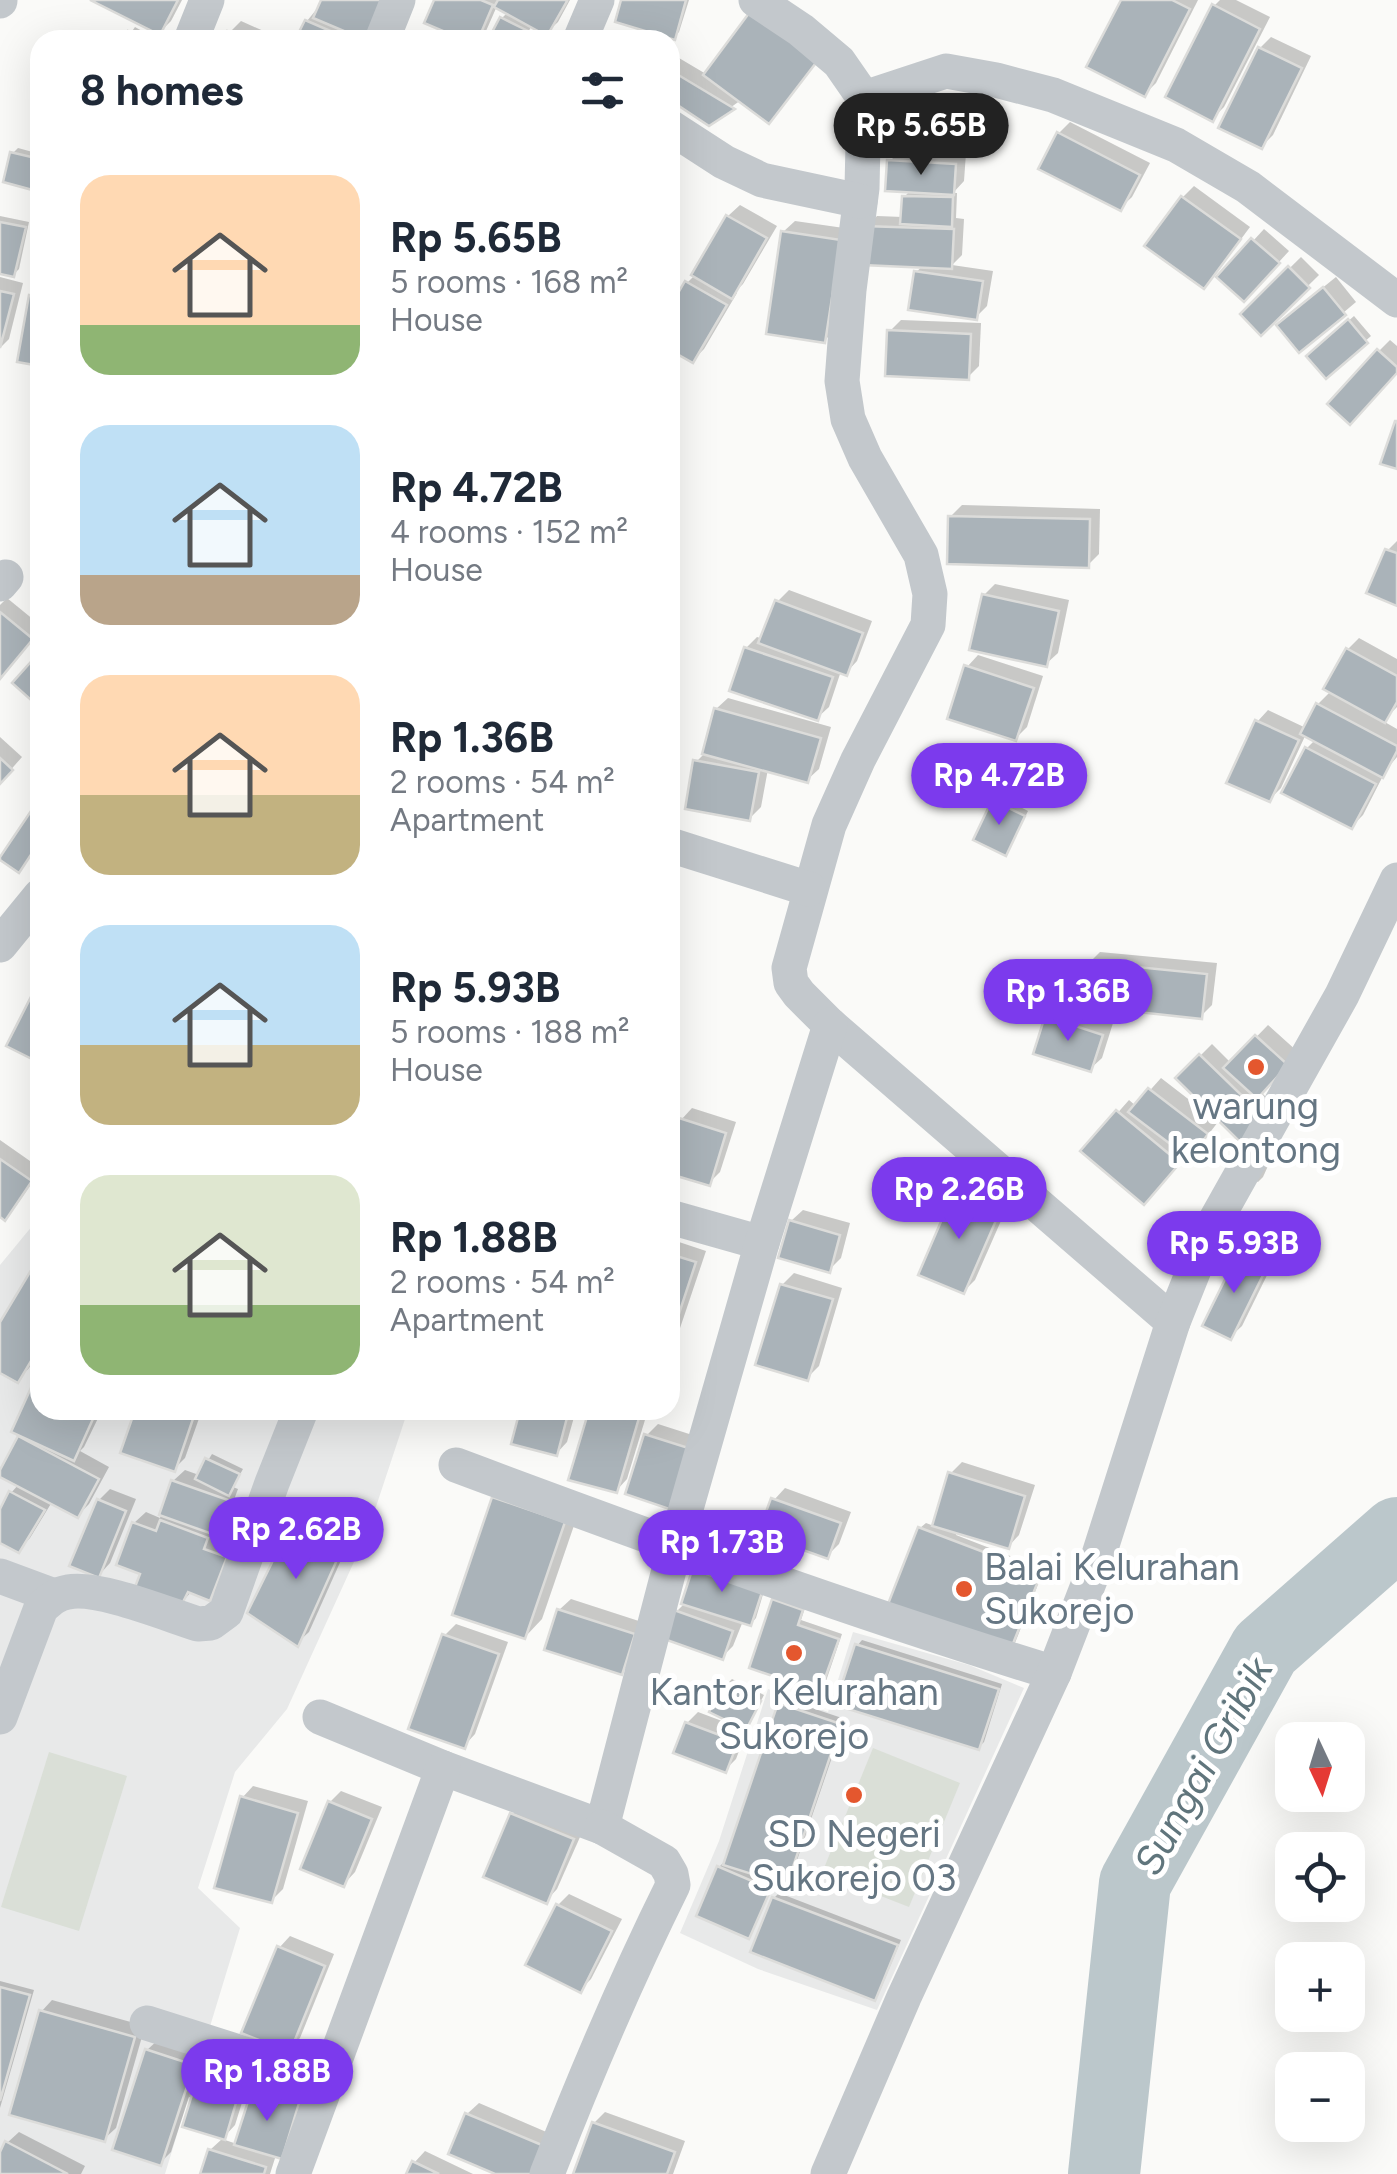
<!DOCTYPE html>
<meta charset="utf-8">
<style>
body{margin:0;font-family:Figtree,sans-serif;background:#f2f2f3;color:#1f2937;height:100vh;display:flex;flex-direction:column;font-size:38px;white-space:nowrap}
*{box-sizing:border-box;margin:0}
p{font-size:32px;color:#747a83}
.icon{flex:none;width:55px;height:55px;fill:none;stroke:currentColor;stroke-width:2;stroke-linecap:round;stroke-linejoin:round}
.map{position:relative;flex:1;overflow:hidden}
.side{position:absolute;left:30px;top:30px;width:650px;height:1390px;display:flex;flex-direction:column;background:#fff;border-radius:30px;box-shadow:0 10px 40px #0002}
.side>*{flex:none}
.needle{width:65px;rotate:176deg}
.tools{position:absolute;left:1275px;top:1722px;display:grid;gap:20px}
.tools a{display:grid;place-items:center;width:90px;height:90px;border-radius:20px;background:#fff;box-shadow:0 10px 40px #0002;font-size:50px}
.price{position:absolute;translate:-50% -85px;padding:0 22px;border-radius:35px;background:#7c3aed;color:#fff;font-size:32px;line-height:65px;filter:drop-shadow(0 2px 5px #0008)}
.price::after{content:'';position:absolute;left:50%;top:60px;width:30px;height:22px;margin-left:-15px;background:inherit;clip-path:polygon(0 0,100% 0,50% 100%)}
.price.current{background:#222;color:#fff}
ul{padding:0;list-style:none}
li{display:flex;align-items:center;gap:30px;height:250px;padding:0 50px}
li span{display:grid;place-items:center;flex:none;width:280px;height:200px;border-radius:30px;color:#555}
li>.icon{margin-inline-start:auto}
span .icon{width:120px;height:120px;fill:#fffc;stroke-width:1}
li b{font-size:42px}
h2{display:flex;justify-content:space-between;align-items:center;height:120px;padding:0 50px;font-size:42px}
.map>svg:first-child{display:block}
.built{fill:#e8e9e9}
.green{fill:#dadfd7}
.shadow{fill:#0003}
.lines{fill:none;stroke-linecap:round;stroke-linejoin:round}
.river{stroke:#bbc7cb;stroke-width:72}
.building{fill:#aab3b9;stroke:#dcdcda;stroke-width:2.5}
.street{stroke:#c3c8cc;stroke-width:35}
.poi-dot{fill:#e4572e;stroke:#fff;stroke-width:4}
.labels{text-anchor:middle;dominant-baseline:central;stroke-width:10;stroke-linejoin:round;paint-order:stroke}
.poi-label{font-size:38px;fill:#657683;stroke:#fff}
.water-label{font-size:40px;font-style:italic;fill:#60757c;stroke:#fff}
</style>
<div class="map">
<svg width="1397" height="2174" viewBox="0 0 1397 2174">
<rect width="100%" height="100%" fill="#fafaf8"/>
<g class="built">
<polygon points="33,1225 40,1227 40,1410 408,1410 368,1531 287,1709 235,1772 198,1888 240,1928 165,2174 0,2174 0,1265"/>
<polygon points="853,1632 969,1665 1024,1688 877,2010 758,1969 680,1933 719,1841 768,1689 828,1712"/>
</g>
<g class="green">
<polygon points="873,1748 960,1783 909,1907 822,1873"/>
<polygon points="49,1752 127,1776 79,1931 1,1907"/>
</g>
<g class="shadow">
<polygon points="95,0 182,0 171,21 160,32"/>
<polygon points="324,0 370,40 298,40 307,21"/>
<polygon points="437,0 570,0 558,22 546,33 532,25 524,40 491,40 502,18 508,12 497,6 486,31 477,40 470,40"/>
<polygon points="624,0 689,0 679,32 674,37"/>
<polygon points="1123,0 1198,0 1156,83 1145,94"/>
<polygon points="1220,0 1236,0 1270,17 1224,107 1213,118 1214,6"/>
<polygon points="241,21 284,40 226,40 230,32"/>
<polygon points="135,27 158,40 126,40"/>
<polygon points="1271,37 1311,56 1273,135 1262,146 1260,48"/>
<polygon points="831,42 780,110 769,121 741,100 709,123 670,97 670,67 679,58 706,74"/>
<polygon points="1070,122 1150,163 1132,197 1120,208 1059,133"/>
<polygon points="18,148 40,154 40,189 13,153"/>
<polygon points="901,150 966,153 964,181 953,193 957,193 956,218 964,219 962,255 952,265 993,271 987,306 976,317 916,272 924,265 866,227 877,216 903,217 904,197 911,190 890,161"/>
<polygon points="1194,186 1250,227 1215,274 1204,286 1183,197"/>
<polygon points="740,205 777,226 743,284 735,292 737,293 704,349 693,360 670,347 670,312 687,283 695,275 728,216"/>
<polygon points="0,216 29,222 19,269 14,274 0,272"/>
<polygon points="795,221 851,229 836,329 825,340 783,232"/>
<polygon points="1264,229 1289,251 1255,288 1220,277"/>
<polygon points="1301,257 1319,275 1261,332 1243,314"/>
<polygon points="0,277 23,283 9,339 0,348"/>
<polygon points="1336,277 1356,302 1299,350 1290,314"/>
<polygon points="1354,316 1371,336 1326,375 1309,356"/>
<polygon points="901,320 981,323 979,366 968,377 890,331"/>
<polygon points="1390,340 1397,346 1397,371 1379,351"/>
<polygon points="962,505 1100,509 1099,554 1088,565 950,517"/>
<polygon points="1397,541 1397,604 1388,550"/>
<polygon points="995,584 1069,600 1058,653 1046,664 984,595"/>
<polygon points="789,590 872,621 857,661 846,673 841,671 829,707 817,718 746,648 757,637 763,639 777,602"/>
<polygon points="7,598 40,625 40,630 0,678 0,605"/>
<polygon points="1359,638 1397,659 1397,707 1383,721 1397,729 1397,757 1386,770 1363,815 1352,826 1307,748 1316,739 1306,734 1281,788 1270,799 1257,722 1268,710 1306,728 1318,704 1331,691 1348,649"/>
<polygon points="978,655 1043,676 1027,727 1016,738 967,667"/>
<polygon points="728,698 831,727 819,769 807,780 768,769 761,807 750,818 696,762 705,753 716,709"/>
<polygon points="0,737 22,757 0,782"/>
<polygon points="999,796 1028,811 1010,848 1005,853 994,801"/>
<polygon points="1100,952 1217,963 1212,1005 1201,1016 1089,963"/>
<polygon points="1059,1006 1113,1023 1102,1058 1090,1069 1047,1018"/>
<polygon points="1268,1025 1298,1052 1261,1092 1273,1104 1240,1138 1178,1078 1212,1044 1231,1063"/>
<polygon points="1161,1078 1218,1122 1201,1144 1190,1155 1187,1153 1155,1190 1084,1151 1129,1100 1136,1106"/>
<polygon points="692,1108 736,1122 720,1172 709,1183 670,1171 670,1156 681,1120"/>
<polygon points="0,1140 40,1168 40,1171 16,1206 4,1217 0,1214"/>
<polygon points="1277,1146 1263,1177 1258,1182 1250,1178"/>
<polygon points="968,1179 1011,1198 975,1280 964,1291 957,1191"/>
<polygon points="803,1210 850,1223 841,1258 829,1270 791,1221"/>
<polygon points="670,1239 706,1251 675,1343 670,1349"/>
<polygon points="1252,1243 1277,1255 1242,1326 1230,1337 1240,1254"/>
<polygon points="40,1263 40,1350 29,1368 18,1380 0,1370 0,1327"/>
<polygon points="794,1273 842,1288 819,1366 807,1378 782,1285"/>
<polygon points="40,1374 40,1410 102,1410 84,1447 80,1451 109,1467 89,1504 78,1515 52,1502 30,1538 19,1550 0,1541 0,1515 11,1493 19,1484 1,1474 22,1434"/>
<polygon points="138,1410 202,1410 185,1458 174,1469"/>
<polygon points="523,1410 576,1410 567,1442 556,1454"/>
<polygon points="591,1410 648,1410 627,1479 616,1491 572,1478"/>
<polygon points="658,1424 708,1440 628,1493 647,1435"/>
<polygon points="212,1454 243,1469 233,1487 238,1489 226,1521 215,1532 213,1537 236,1546 221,1586 209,1598 192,1591 182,1602 143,1573 134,1523 146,1512 160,1518 173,1481 185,1470 199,1475"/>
<polygon points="962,1462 1035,1485 1019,1535 1008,1547 957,1531 956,1535 1044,1569 1015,1643 1010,1648 920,1528 926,1523 934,1526 951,1473"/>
<polygon points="785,1488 851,1512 839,1544 827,1556 774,1500"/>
<polygon points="110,1489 136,1499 110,1563 99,1575 99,1500"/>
<polygon points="581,1505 542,1619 525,1637 455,1613"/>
<polygon points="305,1514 354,1531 309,1632 297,1643 293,1525"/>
<polygon points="767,1581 756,1618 751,1624 743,1621 733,1646 722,1657 677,1611 684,1604"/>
<polygon points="780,1595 806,1605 801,1620 842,1634 825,1684 820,1689 775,1600"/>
<polygon points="571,1599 645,1623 633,1661 621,1673 559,1610"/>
<polygon points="456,1624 508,1642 475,1734 464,1746 445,1635"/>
<polygon points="862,1640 1002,1684 984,1742 979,1747 857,1646"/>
<polygon points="732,1679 764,1695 750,1722 744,1729 747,1730 736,1759 725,1770 687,1723 698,1712 730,1724 727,1684"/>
<polygon points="785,1699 845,1719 791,1878 786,1883 776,1879 753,1931 748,1936 719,1867 724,1862 780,1704"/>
<polygon points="253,1786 308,1801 283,1889 272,1900 242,1798"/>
<polygon points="341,1791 382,1807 355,1872 344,1884 330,1802"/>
<polygon points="524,1803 584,1828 557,1889 546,1901 513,1814"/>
<polygon points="779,1893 901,1940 879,1993 874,1998 774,1898"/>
<polygon points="569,1894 622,1919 591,1979 580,1990 558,1905"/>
<polygon points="290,1936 334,1954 300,2038 289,2049 279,1948"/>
<polygon points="0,1981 34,1990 0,2108"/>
<polygon points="52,2000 145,2026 116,2128 104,2139 41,2012"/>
<polygon points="159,2039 203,2053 200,2064 218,2046 256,2058 235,2125 224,2137 194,2099 189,2097 171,2152 160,2163 147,2050"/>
<polygon points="265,2079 309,2092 293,2145 276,2155 270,2174 203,2174 210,2150 222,2139 237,2144 254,2090"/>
<polygon points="479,2103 558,2137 502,2174 467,2114"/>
<polygon points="605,2112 685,2141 673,2174 575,2174 594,2123"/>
<polygon points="19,2132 85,2166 81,2174 0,2174 0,2157 7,2143"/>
<polygon points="425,2151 473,2174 408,2174 414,2163"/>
</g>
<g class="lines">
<polyline class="river" points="1104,2174 1135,1883 1265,1649 1397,1533"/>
</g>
<g class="building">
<polygon points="90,0 178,0 160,35"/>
<polygon points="321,0 382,0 365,40 313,18"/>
<polygon points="434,0 481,0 493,5 478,40 464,40 424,23"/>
<polygon points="498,0 565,0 567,1 547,36 494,7"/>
<polygon points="621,0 686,0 675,40 615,22"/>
<polygon points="1121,0 1172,0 1190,9 1145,97 1086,67"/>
<polygon points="1212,4 1260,29 1213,122 1165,97"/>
<polygon points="755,5 822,55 769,124 703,75"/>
<polygon points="500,17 528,31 524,40 488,40"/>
<polygon points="305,20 351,40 295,40"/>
<polygon points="128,31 145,40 123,40"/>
<polygon points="227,31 249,40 223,40"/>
<polygon points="1258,47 1302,68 1262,149 1218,128"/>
<polygon points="670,70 735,109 709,126 670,100"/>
<polygon points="1057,132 1140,175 1121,211 1038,169"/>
<polygon points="10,152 40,159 40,192 3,182"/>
<polygon points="887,160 956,164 954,195 885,191"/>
<polygon points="902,196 953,197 952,227 900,224"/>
<polygon points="1181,196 1241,239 1204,289 1144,246"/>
<polygon points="726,215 767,238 732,299 691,275"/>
<polygon points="0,222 26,227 14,277 0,274"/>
<polygon points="863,226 954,229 952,269 862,265"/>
<polygon points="781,231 841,240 825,343 766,334"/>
<polygon points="1251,238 1280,263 1244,302 1216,277"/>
<polygon points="1288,266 1310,288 1261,336 1240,314"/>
<polygon points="914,271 983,281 977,320 908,310"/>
<polygon points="685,281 727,305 693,363 670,350 670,307"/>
<polygon points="1323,287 1346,315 1299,353 1276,325"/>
<polygon points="0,291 14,294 0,348"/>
<polygon points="29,295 40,297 40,366 17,362"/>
<polygon points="1348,319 1368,343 1326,379 1306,356"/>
<polygon points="887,330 971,334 969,380 885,376"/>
<polygon points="1377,349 1397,367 1397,373 1350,425 1327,404"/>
<polygon points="1395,421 1397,421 1397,469 1380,464"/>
<polygon points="948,516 1090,519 1089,568 947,564"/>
<polygon points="1385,549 1397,553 1397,606 1366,593"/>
<polygon points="982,594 1059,611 1047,667 969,650"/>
<polygon points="775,600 863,633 847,676 758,643"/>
<polygon points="0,612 33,639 0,679"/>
<polygon points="744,647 833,677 818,721 729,691"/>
<polygon points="1346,648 1397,676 1397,702 1385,723 1323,689"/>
<polygon points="37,655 40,658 40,708 12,683"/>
<polygon points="964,665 1034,688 1016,741 947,719"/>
<polygon points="1316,703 1397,746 1397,751 1383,778 1300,734"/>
<polygon points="714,708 821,738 808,783 702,754"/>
<polygon points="1255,720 1299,740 1270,802 1226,783"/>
<polygon points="1305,747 1376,784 1352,829 1281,793"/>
<polygon points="0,758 13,770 0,784"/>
<polygon points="693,760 759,772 750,821 685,809"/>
<polygon points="992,800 1025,816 1006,856 973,840"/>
<polygon points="31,811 40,818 40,841 19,873 0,860 0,857"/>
<polygon points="1087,962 1207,974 1202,1019 1082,1006"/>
<polygon points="40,979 40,1063 6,1046"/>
<polygon points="1045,1016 1103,1035 1091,1072 1033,1054"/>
<polygon points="1255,1035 1288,1065 1257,1099 1223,1068"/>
<polygon points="1199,1054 1264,1117 1240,1142 1175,1078"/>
<polygon points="1148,1088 1208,1134 1190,1159 1128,1112"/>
<polygon points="1116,1110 1180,1163 1144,1205 1080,1151"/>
<polygon points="679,1118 726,1133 710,1186 670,1174 670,1147"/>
<polygon points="0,1159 32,1181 5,1221 0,1217"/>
<polygon points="955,1189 1001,1209 964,1294 918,1275"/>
<polygon points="789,1220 840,1235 830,1273 778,1258"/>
<polygon points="1238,1253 1267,1267 1231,1340 1202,1326"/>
<polygon points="670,1254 696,1262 670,1341"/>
<polygon points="33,1267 40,1271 40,1346 18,1383 0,1373 0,1322"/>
<polygon points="780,1284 833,1299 808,1381 755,1365"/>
<polygon points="40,1368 40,1410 97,1410 74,1461 11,1432"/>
<polygon points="135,1410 196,1410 175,1472 120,1453"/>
<polygon points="520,1410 569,1410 557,1456 511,1444"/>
<polygon points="589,1410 641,1411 617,1493 568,1480"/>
<polygon points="644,1434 698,1451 678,1512 625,1494"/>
<polygon points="18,1436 99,1479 78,1518 0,1477 0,1470"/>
<polygon points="205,1458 240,1474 229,1496 195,1479"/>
<polygon points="948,1472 1025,1496 1009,1549 932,1526"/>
<polygon points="171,1480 228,1500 215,1535 159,1515"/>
<polygon points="9,1491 45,1510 19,1553 0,1543 0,1509"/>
<polygon points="492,1497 565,1522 525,1639 452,1615"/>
<polygon points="771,1498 841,1523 828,1559 758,1534"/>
<polygon points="97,1499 126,1511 99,1578 69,1566"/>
<polygon points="160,1520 208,1538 204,1549 227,1557 210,1601 188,1592 182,1604 135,1587 140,1574 116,1565 132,1522 156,1531"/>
<polygon points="291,1524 345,1542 298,1647 247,1613"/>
<polygon points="918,1527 1041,1574 1010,1651 888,1604"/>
<polygon points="694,1564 764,1586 751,1626 681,1604"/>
<polygon points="772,1599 803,1610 798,1625 839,1639 820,1692 749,1668"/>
<polygon points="557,1609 635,1634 622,1675 544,1650"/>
<polygon points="674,1610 733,1631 723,1660 664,1639"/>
<polygon points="442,1634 499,1654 465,1749 408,1729"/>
<polygon points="855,1644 999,1689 979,1750 835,1705"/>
<polygon points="725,1682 761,1701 746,1730 709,1712"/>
<polygon points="778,1703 841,1724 787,1885 723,1865"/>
<polygon points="685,1722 738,1742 726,1773 673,1753"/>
<polygon points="240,1796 298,1813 272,1903 214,1888"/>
<polygon points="328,1801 372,1819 344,1887 300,1869"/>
<polygon points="510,1813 574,1839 547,1904 483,1877"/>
<polygon points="717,1866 771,1889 749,1939 696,1916"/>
<polygon points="772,1897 898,1945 875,2001 750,1952"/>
<polygon points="556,1904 612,1931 581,1993 525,1965"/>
<polygon points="277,1946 325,1966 290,2052 241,2033"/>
<polygon points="0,1987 30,1995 0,2101"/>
<polygon points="39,2010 135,2037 105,2142 9,2115"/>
<polygon points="145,2049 194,2065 161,2166 112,2150"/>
<polygon points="204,2056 246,2069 225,2140 182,2127"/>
<polygon points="252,2089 299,2103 282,2159 234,2145"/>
<polygon points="465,2113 549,2148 538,2174 495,2174 448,2154"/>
<polygon points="592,2122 675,2152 667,2174 573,2174"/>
<polygon points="5,2141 68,2174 0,2174 0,2152"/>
<polygon points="208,2149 266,2167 264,2174 200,2174"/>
<polygon points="412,2161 439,2174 406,2174"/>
</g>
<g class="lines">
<g class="street">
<polyline points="756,0 801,30 839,62 864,98"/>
<polyline points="0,1 0,0"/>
<polyline points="191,40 207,0"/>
<polyline points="382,40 398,0"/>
<polyline points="580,40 597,0"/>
<polyline points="864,98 862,188 849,290 842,381 848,419 865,458 921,555 930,594 928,625 858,760 829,825 789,968 791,983 799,994 830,1025 1173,1322"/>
<polyline points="864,98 946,71 996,80 1053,95 1176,145 1248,187 1397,300"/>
<polyline points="670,127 724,162 762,180 860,201"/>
<polyline points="0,584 6,577"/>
<polyline points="670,845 809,889"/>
<polyline points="0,945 40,896"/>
<polyline points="670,1217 762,1243"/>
<path d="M456 1465C654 1539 852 1611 1054 1673"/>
<polyline points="0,1576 54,1596"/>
<path d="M0 1717 41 1608C50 1600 56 1594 68 1592 98 1586 166 1614 198 1624L211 1623 226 1612 272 1483 301 1410"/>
<polyline points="320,1717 443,1768 602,1827 675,1547 762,1243 830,1025"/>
<polyline points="147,2023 327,2080"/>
<polyline points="293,2174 443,1768"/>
<path d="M547 2174C585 2076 626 1980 673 1885L671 1874 664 1862 602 1827"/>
<polyline points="828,2174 904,1997 1054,1673 1095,1567 1173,1322 1209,1232 1342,995 1397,880"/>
</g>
</g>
<g class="poi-dot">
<circle cx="1256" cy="1067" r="10"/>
<circle cx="964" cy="1589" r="10"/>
<circle cx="794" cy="1653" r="10"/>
<circle cx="854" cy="1795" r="10"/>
</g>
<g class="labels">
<g class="poi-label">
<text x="1256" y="1106">warung<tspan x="1256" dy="44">kelontong</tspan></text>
<text x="984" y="1567" text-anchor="start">Balai Kelurahan<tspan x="984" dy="44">Sukorejo</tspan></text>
<text x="794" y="1692">Kantor Kelurahan<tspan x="794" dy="44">Sukorejo</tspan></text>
<text x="854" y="1834">SD Negeri<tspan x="854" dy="44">Sukorejo 03</tspan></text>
</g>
<g class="water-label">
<text transform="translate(1203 1766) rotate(-61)">Sungai Gribik</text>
</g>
</g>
</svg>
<div class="tools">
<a><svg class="needle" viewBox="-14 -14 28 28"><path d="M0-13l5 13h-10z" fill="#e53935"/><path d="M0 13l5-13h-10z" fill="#747a83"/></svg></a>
<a><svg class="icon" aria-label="locate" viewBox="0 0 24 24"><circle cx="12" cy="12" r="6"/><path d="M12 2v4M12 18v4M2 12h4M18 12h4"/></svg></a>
<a>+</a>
<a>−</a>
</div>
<b class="price current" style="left:921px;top:178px">Rp 5.65B</b>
<b class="price" style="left:999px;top:828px">Rp 4.72B</b>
<b class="price" style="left:1068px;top:1044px">Rp 1.36B</b>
<b class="price" style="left:959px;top:1242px">Rp 2.26B</b>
<b class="price" style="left:1234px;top:1296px">Rp 5.93B</b>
<b class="price" style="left:296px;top:1582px">Rp 2.62B</b>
<b class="price" style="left:722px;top:1595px">Rp 1.73B</b>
<b class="price" style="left:267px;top:2124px">Rp 1.88B</b>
<section class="side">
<h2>8 homes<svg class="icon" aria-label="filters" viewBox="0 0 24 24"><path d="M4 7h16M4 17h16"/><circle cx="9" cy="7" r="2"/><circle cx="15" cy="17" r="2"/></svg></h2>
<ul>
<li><span style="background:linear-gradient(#ffd9b3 75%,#8fb573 0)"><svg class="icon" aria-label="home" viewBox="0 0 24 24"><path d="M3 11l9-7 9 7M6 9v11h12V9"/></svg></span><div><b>Rp 5.65B</b><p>5 rooms · 168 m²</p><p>House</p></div></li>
<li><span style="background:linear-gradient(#bfe0f5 75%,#b9a48a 0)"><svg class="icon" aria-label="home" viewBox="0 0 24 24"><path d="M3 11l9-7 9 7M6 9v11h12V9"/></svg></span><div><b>Rp 4.72B</b><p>4 rooms · 152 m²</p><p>House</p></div></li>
<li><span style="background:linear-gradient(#ffd9b3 60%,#c2b280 0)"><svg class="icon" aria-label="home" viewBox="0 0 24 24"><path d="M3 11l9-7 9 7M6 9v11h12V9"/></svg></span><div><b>Rp 1.36B</b><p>2 rooms · 54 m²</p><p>Apartment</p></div></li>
<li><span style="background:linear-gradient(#bfe0f5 60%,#c2b280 0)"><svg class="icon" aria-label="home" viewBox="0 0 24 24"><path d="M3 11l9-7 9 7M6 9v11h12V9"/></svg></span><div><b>Rp 5.93B</b><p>5 rooms · 188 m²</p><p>House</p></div></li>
<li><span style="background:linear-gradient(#dfe7d0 65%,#8fb573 0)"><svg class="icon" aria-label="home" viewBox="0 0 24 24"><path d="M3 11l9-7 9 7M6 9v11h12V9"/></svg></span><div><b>Rp 1.88B</b><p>2 rooms · 54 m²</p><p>Apartment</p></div></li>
</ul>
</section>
</div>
